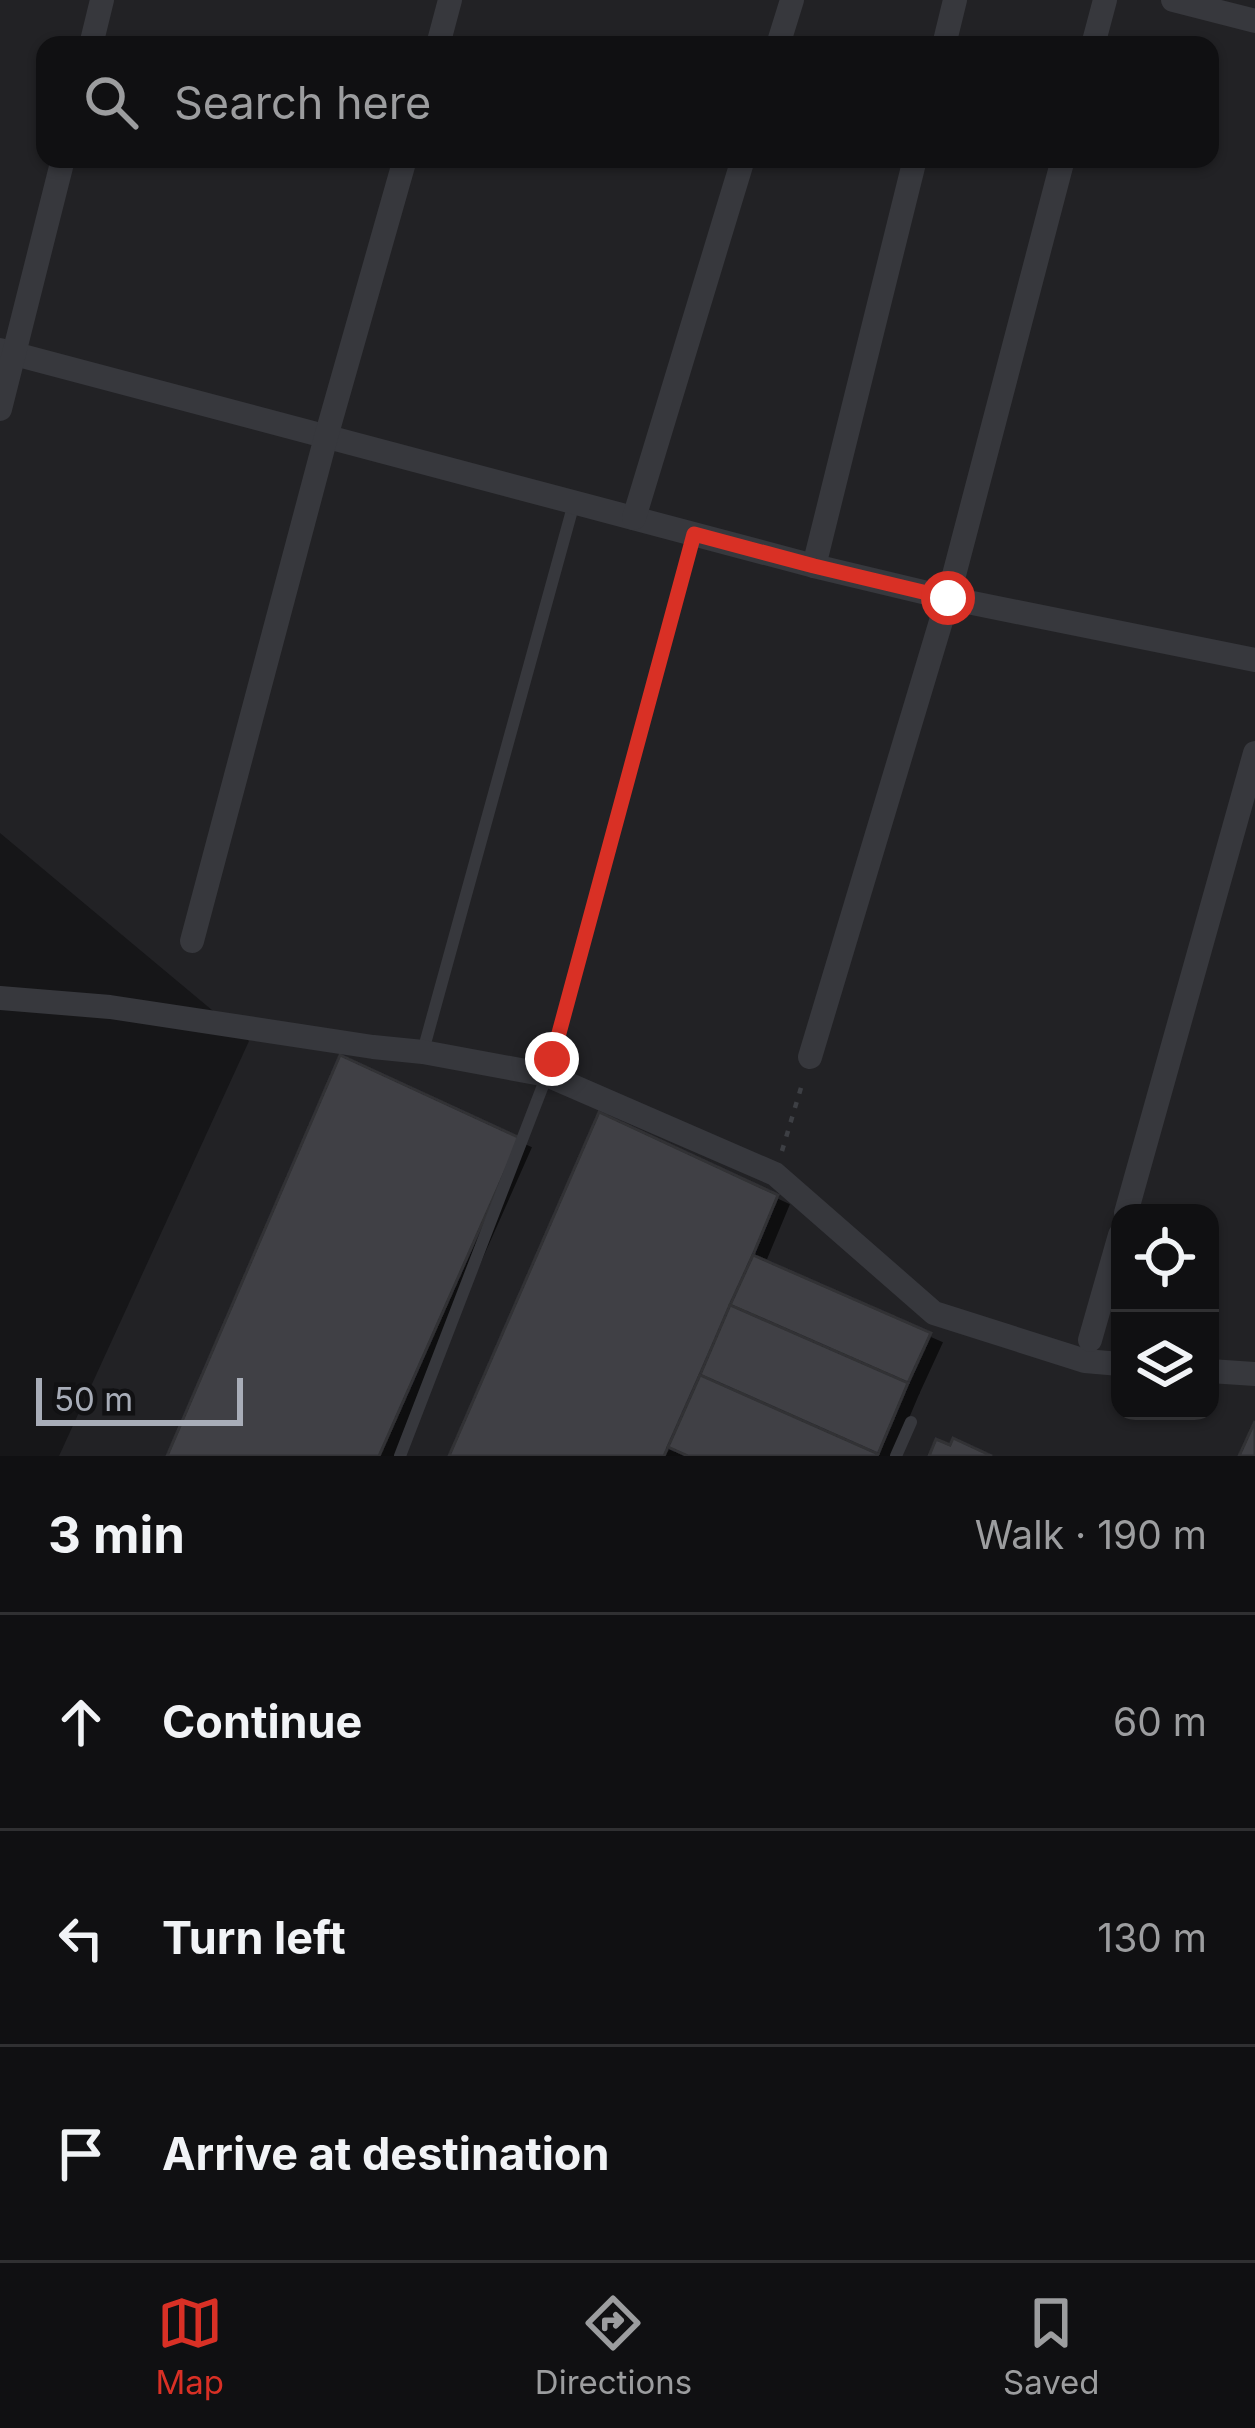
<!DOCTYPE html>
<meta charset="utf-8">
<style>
body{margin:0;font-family:Inter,sans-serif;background:#1e1e20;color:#f1f3f6}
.controls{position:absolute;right:36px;bottom:36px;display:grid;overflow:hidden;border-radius:24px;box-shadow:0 3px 9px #0004}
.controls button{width:108px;height:108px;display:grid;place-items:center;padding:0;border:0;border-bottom:3px solid #303032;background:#101012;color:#f1f3f6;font:60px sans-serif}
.scale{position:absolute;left:36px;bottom:30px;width:207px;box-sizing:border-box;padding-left:12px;border:6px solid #a8adb8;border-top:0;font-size:33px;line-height:42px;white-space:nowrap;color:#a8adb8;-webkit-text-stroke:9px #111113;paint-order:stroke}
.stop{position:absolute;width:36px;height:36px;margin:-27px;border:9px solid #d93025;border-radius:50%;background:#fff}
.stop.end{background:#d93025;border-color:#fff;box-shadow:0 3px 12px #0008}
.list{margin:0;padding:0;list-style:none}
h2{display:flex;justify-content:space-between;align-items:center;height:156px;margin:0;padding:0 48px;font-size:51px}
h2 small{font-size:39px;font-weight:400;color:#9c9d9f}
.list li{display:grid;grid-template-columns:78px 1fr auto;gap:36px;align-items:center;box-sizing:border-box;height:216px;padding:0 48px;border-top:3px solid #303032}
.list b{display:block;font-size:45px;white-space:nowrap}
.list em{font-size:39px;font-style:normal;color:#9c9d9f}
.icon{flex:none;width:66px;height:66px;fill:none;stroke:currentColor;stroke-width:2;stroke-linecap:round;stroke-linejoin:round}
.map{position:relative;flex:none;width:1255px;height:1456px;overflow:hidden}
.search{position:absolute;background:#101012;box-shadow:0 3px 9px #0004;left:36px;right:36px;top:36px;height:132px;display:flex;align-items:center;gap:30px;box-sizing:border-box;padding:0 42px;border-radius:24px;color:#9c9d9f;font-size:45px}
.sheet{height:804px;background:#101012}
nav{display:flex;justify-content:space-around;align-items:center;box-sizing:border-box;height:168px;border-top:3px solid #303032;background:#101012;font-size:33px;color:#9c9d9f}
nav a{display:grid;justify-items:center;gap:6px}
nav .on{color:#d93025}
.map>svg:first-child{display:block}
</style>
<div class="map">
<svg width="1255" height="1456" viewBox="0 0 1255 1456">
<defs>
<filter id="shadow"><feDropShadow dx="10" dy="10" stdDeviation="0" flood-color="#0009"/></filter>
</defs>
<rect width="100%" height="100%" fill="#161618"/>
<path fill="#222225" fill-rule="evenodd" d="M 0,0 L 1255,0 L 1255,1456 L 59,1456 L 249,1041 L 0,833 ZM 45,45 L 1210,45 L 1210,159 L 45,159 ZM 1120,1213 L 1210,1213 L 1210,1411 L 1120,1411 Z"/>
<g fill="#404145" stroke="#303034" stroke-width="3" filter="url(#shadow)">
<path d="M 340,1055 L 520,1138 L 379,1456 L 167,1456 Z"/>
<path d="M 599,1112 L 778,1195 L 753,1255 L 664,1456 L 449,1456 Z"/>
<path d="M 753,1255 L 931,1333 L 908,1383 L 730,1305 Z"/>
<path d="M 730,1305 L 908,1383 L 878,1454 L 700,1375 Z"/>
<path d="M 700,1375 L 878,1454 L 877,1456 L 688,1456 L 668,1447 Z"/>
<path d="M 1255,1421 L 1255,1456 L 1239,1456 Z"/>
<path d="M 953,1438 L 992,1456 L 929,1456 L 936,1439 L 950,1445 Z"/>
</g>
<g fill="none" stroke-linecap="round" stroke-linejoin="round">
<path stroke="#3d3f44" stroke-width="4.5" stroke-dasharray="6 9" stroke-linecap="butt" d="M 782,1151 L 803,1081"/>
<g stroke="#37383d" stroke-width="12">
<path d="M 423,1051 L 574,503"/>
<path d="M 400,1456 L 547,1075 L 694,535"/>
<path d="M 896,1456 L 911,1422"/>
</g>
<g stroke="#37383d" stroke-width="24">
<path d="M 1173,0 L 1255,21"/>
<path d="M 91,45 L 102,0"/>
<path d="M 438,45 L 450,0"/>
<path d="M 778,45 L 792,0"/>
<path d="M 944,45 L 955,0"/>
<path d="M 1093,45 L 1105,0"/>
<path d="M 0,350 L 814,566 L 948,598 L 1255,660"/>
<path d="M 0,409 L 63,159"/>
<path d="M 634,518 L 743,159"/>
<path d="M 814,566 L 915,159"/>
<path d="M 192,941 L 326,437 L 405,159"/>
<path d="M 0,998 L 110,1007 L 373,1047 L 423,1052 L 547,1075 L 775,1174 L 934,1313 L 1085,1361 L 1120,1364"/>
<path d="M 810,1057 L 948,598 L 1063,159"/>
<path d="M 1126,1213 L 1255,753"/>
<path d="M 1090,1340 L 1120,1235"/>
<path d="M 1210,1371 L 1255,1374"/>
</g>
</g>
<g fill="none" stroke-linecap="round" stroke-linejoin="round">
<path stroke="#d93025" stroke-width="15" d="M 552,1059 L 694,534 L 814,566 L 948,598"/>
</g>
</svg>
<div class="controls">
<button><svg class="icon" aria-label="locate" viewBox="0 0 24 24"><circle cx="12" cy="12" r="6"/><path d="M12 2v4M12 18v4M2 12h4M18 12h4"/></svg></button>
<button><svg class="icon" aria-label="layers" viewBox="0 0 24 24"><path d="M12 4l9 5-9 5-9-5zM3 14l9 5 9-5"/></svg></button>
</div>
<div class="scale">50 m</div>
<div class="stop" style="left:948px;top:598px"></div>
<div class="stop end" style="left:552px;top:1059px"></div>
<div class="search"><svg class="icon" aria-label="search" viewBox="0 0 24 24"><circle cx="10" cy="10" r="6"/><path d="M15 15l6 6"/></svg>Search here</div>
</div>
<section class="sheet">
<h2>3 min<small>Walk · 190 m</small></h2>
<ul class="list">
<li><svg class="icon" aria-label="ahead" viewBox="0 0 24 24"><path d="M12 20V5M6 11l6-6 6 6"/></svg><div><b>Continue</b></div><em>60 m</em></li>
<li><svg class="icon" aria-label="left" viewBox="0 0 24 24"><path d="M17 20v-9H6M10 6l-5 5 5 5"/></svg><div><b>Turn left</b></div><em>130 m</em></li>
<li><svg class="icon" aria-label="arrive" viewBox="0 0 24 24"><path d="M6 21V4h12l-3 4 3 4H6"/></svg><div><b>Arrive at destination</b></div></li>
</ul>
</section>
<nav>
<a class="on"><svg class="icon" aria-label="map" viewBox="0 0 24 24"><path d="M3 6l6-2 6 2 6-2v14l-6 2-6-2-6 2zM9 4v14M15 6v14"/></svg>Map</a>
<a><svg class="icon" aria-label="directions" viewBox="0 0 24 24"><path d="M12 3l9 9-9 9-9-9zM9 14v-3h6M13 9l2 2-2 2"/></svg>Directions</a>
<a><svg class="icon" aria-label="saved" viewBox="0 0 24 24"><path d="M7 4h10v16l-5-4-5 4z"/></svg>Saved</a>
</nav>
